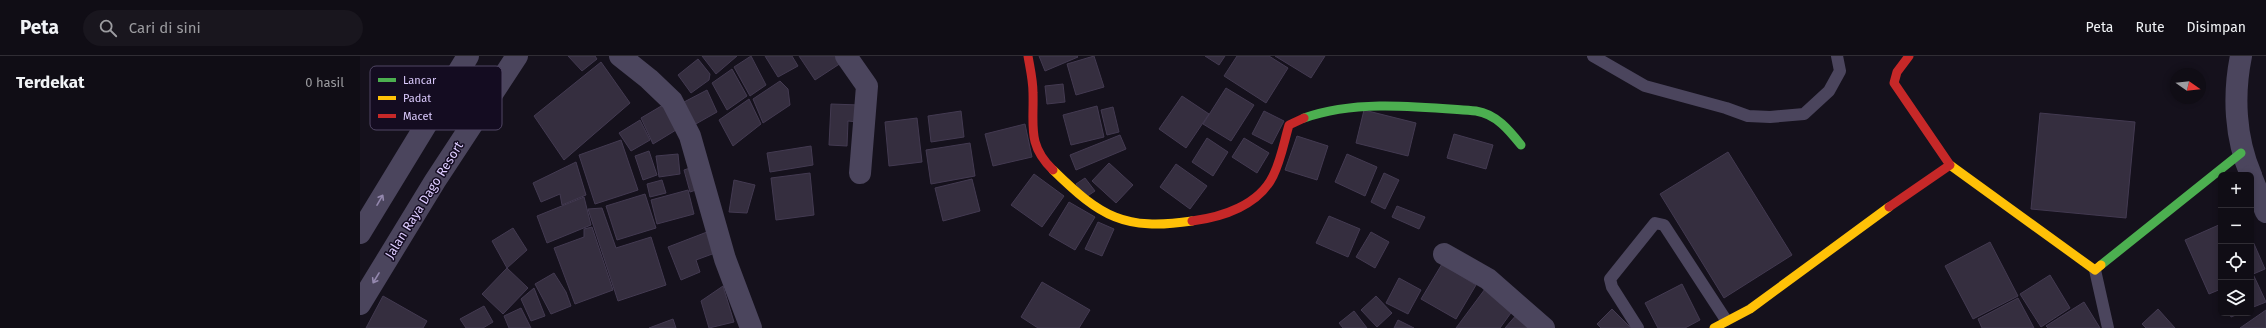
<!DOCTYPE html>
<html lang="id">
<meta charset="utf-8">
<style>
body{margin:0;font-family:"Fira Sans",sans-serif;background:#19161e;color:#f1f3f6}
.controls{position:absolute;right:12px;bottom:12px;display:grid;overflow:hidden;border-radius:6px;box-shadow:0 2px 6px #0003}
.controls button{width:36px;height:36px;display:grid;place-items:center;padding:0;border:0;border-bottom:1px solid #302d34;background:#100d15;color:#f1f3f6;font:20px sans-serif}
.compass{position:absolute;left:1810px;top:12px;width:36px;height:36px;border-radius:50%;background:#100d15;box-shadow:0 2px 6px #0003;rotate:104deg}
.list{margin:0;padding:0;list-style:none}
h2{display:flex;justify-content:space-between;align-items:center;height:52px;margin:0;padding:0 16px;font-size:17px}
h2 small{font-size:13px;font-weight:400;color:#9c9ca0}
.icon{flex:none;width:22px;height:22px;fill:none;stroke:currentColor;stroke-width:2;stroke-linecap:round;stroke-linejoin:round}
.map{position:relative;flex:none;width:1906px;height:272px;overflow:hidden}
header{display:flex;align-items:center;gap:24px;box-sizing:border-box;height:56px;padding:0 20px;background:#100d15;border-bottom:1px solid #302d34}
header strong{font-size:19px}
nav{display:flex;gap:22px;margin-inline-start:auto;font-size:14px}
.search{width:280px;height:36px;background:#19161e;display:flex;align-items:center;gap:10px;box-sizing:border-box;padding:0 14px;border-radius:22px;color:#9c9ca0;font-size:15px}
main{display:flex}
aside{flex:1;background:#100d15}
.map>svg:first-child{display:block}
</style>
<header>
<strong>Peta</strong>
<div class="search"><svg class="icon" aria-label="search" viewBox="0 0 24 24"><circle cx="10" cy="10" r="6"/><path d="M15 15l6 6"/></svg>Cari di sini</div>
<nav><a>Peta</a><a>Rute</a><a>Disimpan</a></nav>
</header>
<main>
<aside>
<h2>Terdekat<small>0 hasil</small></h2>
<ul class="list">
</ul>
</aside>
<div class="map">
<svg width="1906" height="272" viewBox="0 0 1906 272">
<rect width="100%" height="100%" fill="#15111c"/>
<g fill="#352e3f" stroke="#433a51">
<path d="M 208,0 L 235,0 L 237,3 L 222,15 Z"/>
<path d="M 342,0 L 377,0 L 356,18 Z"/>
<path d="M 391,0 L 406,29 L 390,40 L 374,11 Z"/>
<path d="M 405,0 L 432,0 L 438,10 L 418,21 Z"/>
<path d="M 439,0 L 476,0 L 481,7 L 455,24 Z"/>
<path d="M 679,0 L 717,0 L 718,1 L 685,15 Z"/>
<path d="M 734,0 L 744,31 L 716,39 L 707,8 Z"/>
<path d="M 845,0 L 865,0 L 859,9 Z"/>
<path d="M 877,0 L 909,0 L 928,12 L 906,47 L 864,20 Z"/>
<path d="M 915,0 L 965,0 L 951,22 Z"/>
<path d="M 338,3 L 350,18 L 349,24 L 331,37 L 318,19 Z"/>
<path d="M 241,6 L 270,47 L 204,104 L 174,60 Z"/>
<path d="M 372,13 L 387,40 L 367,54 L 352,27 Z"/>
<path d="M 420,25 L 428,33 L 430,49 L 403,67 L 393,43 Z"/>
<path d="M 703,28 L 705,46 L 687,48 L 685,30 Z"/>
<path d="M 866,32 L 894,49 L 871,85 L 843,68 Z"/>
<path d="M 347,34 L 357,56 L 334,69 L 324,46 Z"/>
<path d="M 822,40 L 849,58 L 826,92 L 799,73 Z"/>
<path d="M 389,43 L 401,68 L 373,90 L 359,64 Z"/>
<path d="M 471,48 L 499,49 L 498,66 L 488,65 L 487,90 L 469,89 Z"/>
<path d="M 303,49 L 316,74 L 293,88 L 281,62 Z"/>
<path d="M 737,50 L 744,81 L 711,89 L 703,59 Z"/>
<path d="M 753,51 L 759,76 L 747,79 L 741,54 Z"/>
<path d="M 1004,54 L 1056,67 L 1048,100 L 996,87 Z"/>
<path d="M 601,55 L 604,81 L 571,86 L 568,60 Z"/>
<path d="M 904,55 L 924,65 L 912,88 L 892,78 Z"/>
<path d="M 1680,57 L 1775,66 L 1766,162 L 1671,153 Z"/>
<path d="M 557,62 L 562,106 L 529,110 L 525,66 Z"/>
<path d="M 280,64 L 290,84 L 271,95 L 259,77 Z"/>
<path d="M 665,68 L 672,101 L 633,110 L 625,78 Z"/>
<path d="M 1094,78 L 1133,89 L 1126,113 L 1087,102 Z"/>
<path d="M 760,79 L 766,93 L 716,114 L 710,99 Z"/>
<path d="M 937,80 L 968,90 L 957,124 L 925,114 Z"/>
<path d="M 847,82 L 868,96 L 853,120 L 832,106 Z"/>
<path d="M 884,82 L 909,97 L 897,117 L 872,101 Z"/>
<path d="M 261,84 L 278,134 L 235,148 L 219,99 Z"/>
<path d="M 610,87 L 615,120 L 571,128 L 566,94 Z"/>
<path d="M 451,90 L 453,109 L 410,116 L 407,97 Z"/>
<path d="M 289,95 L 297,119 L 283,124 L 275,100 Z"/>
<path d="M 1368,96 L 1432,199 L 1364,242 L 1300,138 Z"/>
<path d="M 318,98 L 320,118 L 299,121 L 296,100 Z"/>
<path d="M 987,98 L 1017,111 L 1005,140 L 975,126 Z"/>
<path d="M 216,106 L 226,139 L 202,149 L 200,138 L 181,146 L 173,127 Z"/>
<path d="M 749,107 L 773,129 L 756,147 L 732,125 Z"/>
<path d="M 816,108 L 847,130 L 830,153 L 800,131 Z"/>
<path d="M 336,110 L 342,132 L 330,136 L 324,114 Z"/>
<path d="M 450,117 L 454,159 L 416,164 L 411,122 Z"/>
<path d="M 1024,117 L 1039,124 L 1025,153 L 1011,146 Z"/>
<path d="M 674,118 L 704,140 L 682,171 L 651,149 Z"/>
<path d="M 725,122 L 735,135 L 726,141 L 716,128 Z"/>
<path d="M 612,123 L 620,155 L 583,165 L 575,132 Z"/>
<path d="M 302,124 L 306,137 L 290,141 L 287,128 Z"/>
<path d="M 374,124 L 395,129 L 387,157 L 369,156 Z"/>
<path d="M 328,134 L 334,158 L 297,168 L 291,144 Z"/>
<path d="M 285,138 L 296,172 L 257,184 L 246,150 Z"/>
<path d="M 224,141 L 231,169 L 187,187 L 177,160 Z"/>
<path d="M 709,146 L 735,161 L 715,194 L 689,179 Z"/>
<path d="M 1037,150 L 1065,161 L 1059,173 L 1032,161 Z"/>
<path d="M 242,152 L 256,192 L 291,181 L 306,229 L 258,245 L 228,153 Z"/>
<path d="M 969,160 L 1000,173 L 988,201 L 956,187 Z"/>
<path d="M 738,166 L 754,173 L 742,200 L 725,193 Z"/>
<path d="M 1861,168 L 1861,233 L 1849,238 L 1825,184 Z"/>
<path d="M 232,171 L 253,234 L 215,248 L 194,192 L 224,181 L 224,173 Z"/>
<path d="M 153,172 L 167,194 L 147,212 L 132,185 Z"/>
<path d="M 347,176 L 355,197 L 336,204 L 340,216 L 321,224 L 308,191 Z"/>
<path d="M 1011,176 L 1029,186 L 1015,212 L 996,201 Z"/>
<path d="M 1891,181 L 1905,213 L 1891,219 Z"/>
<path d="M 1630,186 L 1658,240 L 1613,263 L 1585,210 Z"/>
<path d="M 1082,208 L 1116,229 L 1096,263 L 1061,243 Z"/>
<path d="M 147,212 L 168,232 L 143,258 L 122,238 Z"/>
<path d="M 194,217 L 206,236 L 211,250 L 191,258 L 175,228 Z"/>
<path d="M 1893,218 L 1906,246 L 1891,252 L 1891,219 Z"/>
<path d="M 1690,219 L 1710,252 L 1681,271 L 1660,238 Z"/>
<path d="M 1039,222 L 1061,234 L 1048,258 L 1026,247 Z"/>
<path d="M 682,226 L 730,254 L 719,272 L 678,272 L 661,261 Z"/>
<path d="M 1322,228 L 1340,264 L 1325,272 L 1298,272 L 1285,247 Z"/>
<path d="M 363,230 L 374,266 L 349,272 L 341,245 Z"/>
<path d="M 174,232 L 185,260 L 171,265 L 161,243 Z"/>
<path d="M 1125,233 L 1153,254 L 1140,272 L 1096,272 Z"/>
<path d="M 23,240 L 67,265 L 63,272 L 6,272 Z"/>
<path d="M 1016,240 L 1032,257 L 1017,271 L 1001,254 Z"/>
<path d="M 1658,242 L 1674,272 L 1622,272 L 1618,263 Z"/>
<path d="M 1724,246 L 1740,272 L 1688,272 L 1686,270 Z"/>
<path d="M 124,250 L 133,266 L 123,272 L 106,272 L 100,263 Z"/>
<path d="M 161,252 L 171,272 L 149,272 L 144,260 Z"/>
<path d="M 1252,253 L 1271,272 L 1241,272 L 1237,268 Z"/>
<path d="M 1798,253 L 1815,272 L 1786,272 L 1782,268 Z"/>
<path d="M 1906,254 L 1906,272 L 1880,272 Z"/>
<path d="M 994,255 L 1007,272 L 983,272 L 979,267 Z"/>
<path d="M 1158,257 L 1173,272 L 1145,272 Z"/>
<path d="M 1869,257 L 1881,257 L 1871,261 Z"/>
<path d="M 313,263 L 316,272 L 289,272 Z"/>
<path d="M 1038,264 L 1054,272 L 1034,272 Z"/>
</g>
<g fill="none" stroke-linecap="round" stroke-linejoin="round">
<g stroke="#4b455d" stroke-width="12">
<path d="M 1233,0 L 1285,30 L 1366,52 L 1388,60 L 1410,61 L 1444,58 L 1469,35 L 1480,15 L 1477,0"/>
<path d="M 1735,214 L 1748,272"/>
<path d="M 1278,272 L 1252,231 L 1250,223 L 1295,167 L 1304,169 L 1366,264"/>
</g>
<g stroke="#4b455d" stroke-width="22">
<path d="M 260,0 L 289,23 L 312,45 L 330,80 L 365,203 L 391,272"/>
<path d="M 486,0 L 507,30 L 500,117"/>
<path d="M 1881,0 C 1873,39 1875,82 1891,119"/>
<path d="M 1891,120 L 1906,156"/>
<path d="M 0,177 L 108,0"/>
<path d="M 1084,198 L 1128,223 L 1184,272"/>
<path d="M 0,248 L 75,125 L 157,0"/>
</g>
<g stroke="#4caf50" stroke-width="9">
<path d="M 944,62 C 997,43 1061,51 1116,55 C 1136,58 1149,74 1161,89"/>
<path d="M 1741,209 L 1881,97"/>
</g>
<g stroke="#ffc107" stroke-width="9">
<path d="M 1590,109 L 1735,214 L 1741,209"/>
<path d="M 693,114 C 741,161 764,175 832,165"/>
<path d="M 1354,272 L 1390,253 L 1529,151"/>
</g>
<g stroke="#c62828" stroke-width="9">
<path d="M 668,0 C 670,12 673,24 673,37 C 674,70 667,89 693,114"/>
<path d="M 1529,151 L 1590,109 L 1534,27 L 1537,16 L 1549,0"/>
<path d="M 832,165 C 863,161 899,149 913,120 C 921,104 924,86 929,69 L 944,62"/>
</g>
</g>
<defs><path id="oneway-shaft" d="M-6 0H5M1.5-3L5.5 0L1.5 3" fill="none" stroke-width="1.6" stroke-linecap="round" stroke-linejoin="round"/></defs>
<g stroke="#9488ae">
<use href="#oneway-shaft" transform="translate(20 144) rotate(-60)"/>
<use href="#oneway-shaft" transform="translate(16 222) rotate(121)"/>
</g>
<g text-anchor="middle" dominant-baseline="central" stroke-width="3" stroke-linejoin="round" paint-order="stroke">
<g font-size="13" fill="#dcf" stroke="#140c21">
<text transform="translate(64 144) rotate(-58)">Jalan Raya Dago Resort</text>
</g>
</g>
<rect x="10" y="10" width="132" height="64" rx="6" fill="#140c21" stroke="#504664" stroke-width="1"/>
<rect x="18" y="22" width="18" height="4" fill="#4caf50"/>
<rect x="18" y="40" width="18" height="4" fill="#ffc107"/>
<rect x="18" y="58" width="18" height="4" fill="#c62828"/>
<g font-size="11" fill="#dcf">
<text x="43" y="28">Lancar</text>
<text x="43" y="46">Padat</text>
<text x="43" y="64">Macet</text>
</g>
</svg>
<div class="controls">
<button>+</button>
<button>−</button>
<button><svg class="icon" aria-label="locate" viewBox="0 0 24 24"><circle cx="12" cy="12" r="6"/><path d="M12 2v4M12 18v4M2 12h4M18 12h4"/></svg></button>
<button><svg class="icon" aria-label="layers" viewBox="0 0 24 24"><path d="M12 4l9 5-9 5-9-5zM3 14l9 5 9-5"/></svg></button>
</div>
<svg class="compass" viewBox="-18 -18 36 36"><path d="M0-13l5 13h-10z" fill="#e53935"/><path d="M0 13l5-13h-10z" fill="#9c9ca0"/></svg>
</div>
</main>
